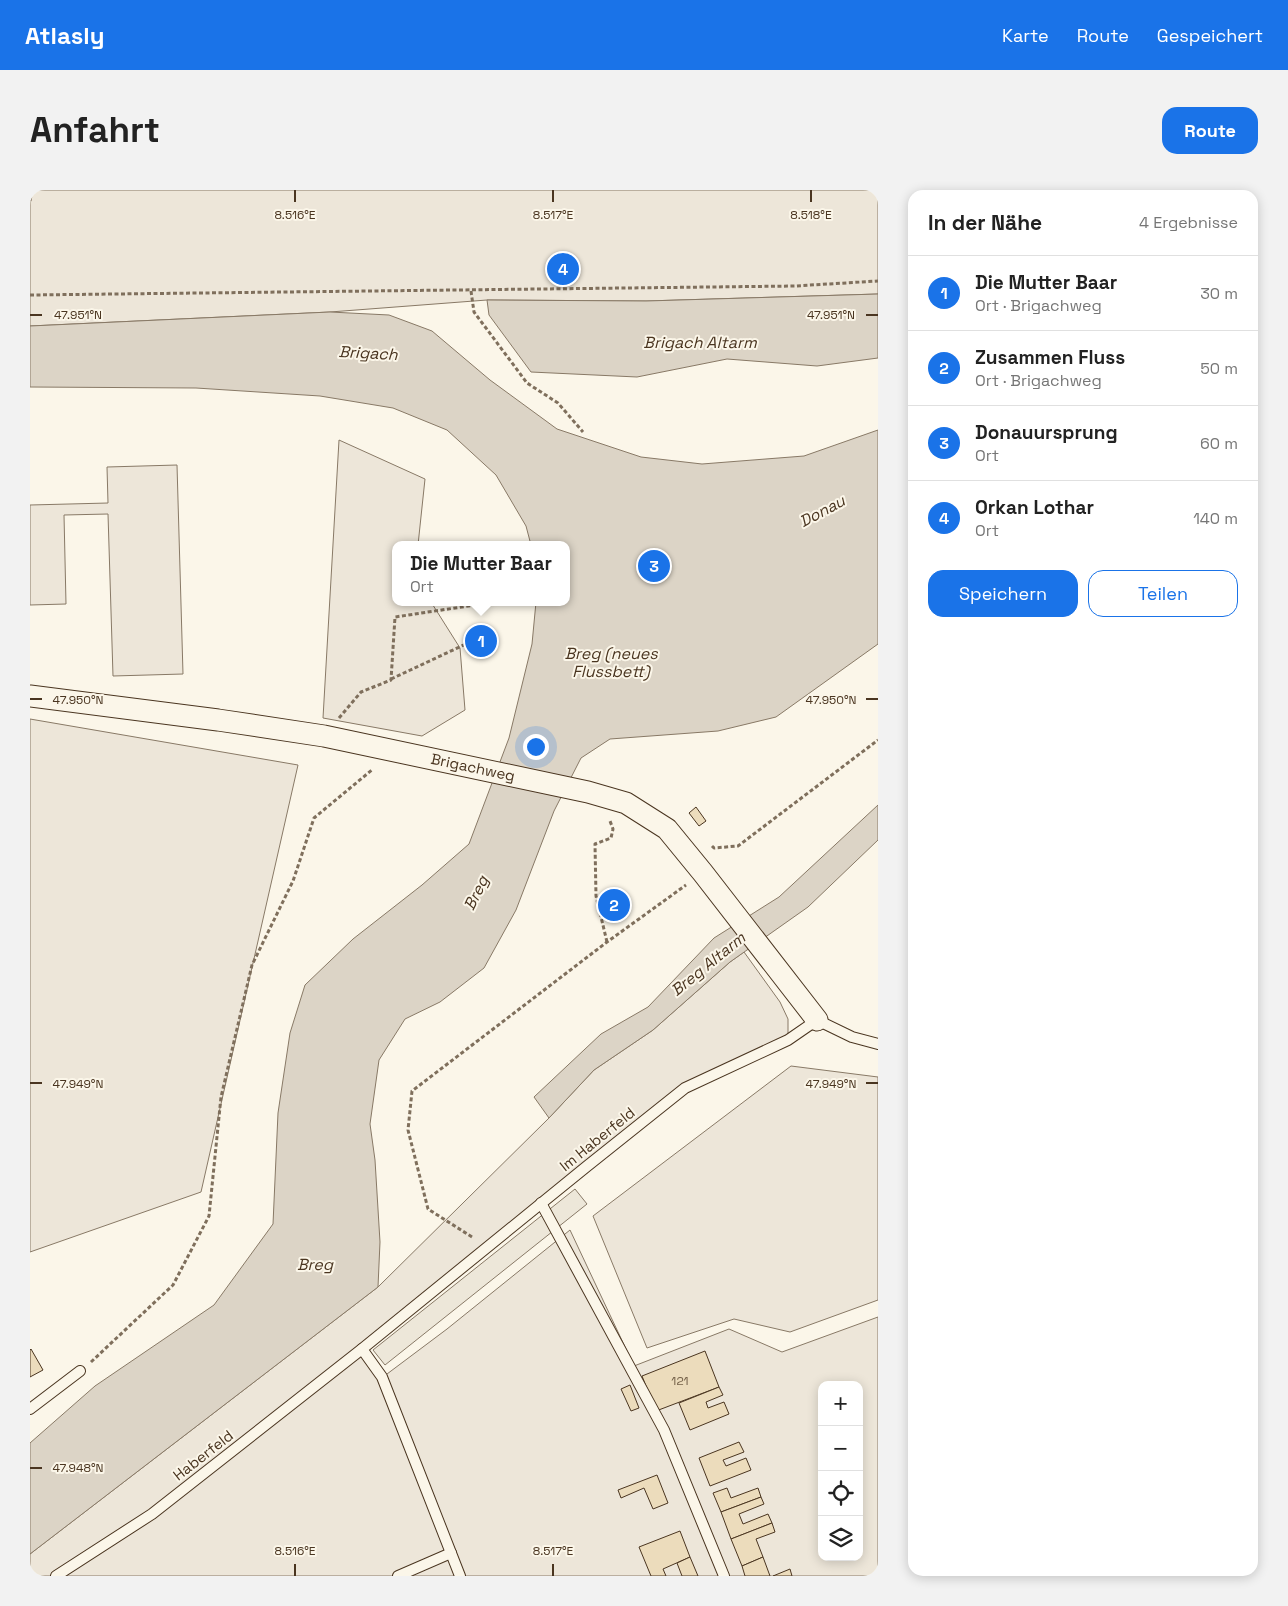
<!DOCTYPE html>
<html lang="de">
<meta charset="utf-8">
<style>
body{margin:0;font-family:"Space Grotesk",sans-serif;background:#f2f2f2;color:#222}
.controls{position:absolute;right:15px;bottom:15px;display:grid;overflow:hidden;border-radius:10px;box-shadow:0 2px 12px #0003}
.controls button{width:45px;height:45px;display:grid;place-items:center;padding:0;border:0;border-bottom:1px solid #e0e0e0;background:#fff;color:#222;font:25px sans-serif}
.you{position:absolute;left:505px;top:556px;width:18px;height:18px;margin:-12px;border:4px solid #fff;border-radius:50%;background:#1a73e8;box-shadow:0 0 0 8px #1a73e833}
.badge{display:grid;place-items:center;width:32px;height:32px;border-radius:50%;background:#1a73e8;color:#fff;font-size:16px;font-weight:700}
.pin{position:absolute;translate:-50% -50%;border:2px solid #fff;box-shadow:0 1px 5px #0006}
.popup{position:absolute;left:362px;top:351px;width:178px;height:65px;box-sizing:border-box;display:grid;place-content:center;border-radius:10px;background:#fff;filter:drop-shadow(0 1px 4px #0005);font-size:16px;white-space:nowrap;color:#767676}
.popup b{font-size:19px;color:#222}
.popup::after{content:'';position:absolute;left:50%;top:100%;margin-left:-10px;border:10px solid transparent;border-top-color:#fff}
.list{margin:0;padding:0;list-style:none}
h2{display:flex;justify-content:space-between;align-items:center;height:65px;margin:0;padding:0 20px;font-size:21px}
h2 small{font-size:16px;font-weight:400;color:#767676}
.list li{display:grid;grid-template-columns:32px 1fr auto;gap:15px;align-items:center;box-sizing:border-box;height:75px;padding:0 20px;border-top:1px solid #e0e0e0}
.list b{display:block;font-size:19px;white-space:nowrap}
.list p{margin:0;font-size:16px;white-space:nowrap;color:#767676}
.list em{font-size:16px;font-style:normal;color:#767676}
.actions{display:flex;gap:10px;padding:15px 20px}
.actions a{flex:1;padding:11px 0;border:1px solid #1a73e8;border-radius:15px;text-align:center;font-size:18px;color:#1a73e8}
.actions .main{background:#1a73e8;color:#fff}
.icon{flex:none;width:28px;height:28px;fill:none;stroke:currentColor;stroke-width:2;stroke-linecap:round;stroke-linejoin:round}
.map{position:relative;flex:none;width:848px;height:1386px;overflow:hidden;border-radius:15px}
header{display:flex;align-items:center;gap:30px;box-sizing:border-box;height:70px;padding:0 25px;background:#1a73e8;color:#fff}
header strong{font-size:24px}
nav{display:flex;gap:28px;margin-inline-start:auto;font-size:18px}
.intro{display:flex;align-items:center;justify-content:space-between;box-sizing:border-box;height:120px;padding:0 30px}
h1{margin:0;font-size:35px}
.button{padding:12px 22px;border-radius:15px;background:#1a73e8;color:#fff;font-size:18px;font-weight:700}
main{display:flex;gap:30px;padding:0 30px}
aside{flex:1;background:#fff;border-radius:15px;box-shadow:0 2px 12px #0003}
.map>svg:first-child{display:block}
</style>
<header>
<strong>Atlasly</strong>
<nav><a>Karte</a><a>Route</a><a>Gespeichert</a></nav>
</header>
<div class="intro"><h1>Anfahrt</h1><a class="button">Route</a></div>
<main>
<div class="map">
<svg width="848" height="1386" viewBox="0 0 848 1386">
<rect width="100%" height="100%" fill="#fbf6e9"/>
<g fill="#ede6d9" stroke="#887966" fill-rule="evenodd">
<path d="M 0,0 L 848,0 L 848,104 L 616,111 L 457,110 L 300,122 L 0,136 Z"/>
<path d="M 309,250 L 395,289 L 388,355 L 366,355 L 366,412 L 401,412 L 430,458 L 435,520 L 392,546 L 293,528 Z"/>
<path d="M 147,275 L 153,484 L 83,486 L 78,324 L 34,325 L 36,414 L 0,415 L 0,315 L 78,313 L 77,277 Z"/>
<path d="M 0,529 L 268,575 L 171,1002 L 0,1062 Z"/>
<path d="M 714,762 L 750,812 L 758,829 L 758,850 L 655,898 L 333,1159 L 353,1187 L 417,1139 L 540,1040 L 604,1176 L 699,1139 L 752,1162 L 848,1127 L 848,1386 L 0,1386 L 0,1364 L 348,1097 L 519,928 L 564,880 L 623,840 L 700,772 ZM 792,1195 L 829,1195 L 829,1367 L 792,1367 Z"/>
<path d="M 761,876 L 848,887 L 848,1110 L 760,1142 L 704,1129 L 617,1158 L 563,1026 Z"/>
</g>
<path fill="#ede7d9" stroke="#887966" d="M 545,999 L 557,1014 L 355,1175 L 343,1160 Z"/>
<g fill="#dcd4c6" stroke="#887966">
<path d="M 848,104 L 848,168 L 787,176 L 697,169 L 607,187 L 501,182 L 459,125 L 457,110 L 616,111 Z"/>
<path d="M 300,122 L 359,125 L 402,141 L 460,190 L 527,239 L 611,267 L 672,274 L 774,266 L 848,240 L 848,454 L 746,527 L 688,541 L 580,549 L 551,568 L 524,621 L 486,720 L 454,778 L 410,812 L 375,829 L 349,870 L 340,934 L 345,970 L 350,1052 L 348,1097 L 0,1364 L 0,1253 L 65,1196 L 184,1115 L 243,1034 L 248,923 L 260,843 L 275,795 L 323,749 L 392,695 L 439,654 L 479,548 L 502,454 L 506,412 L 536,412 L 536,355 L 501,355 L 496,336 L 466,285 L 417,240 L 363,218 L 290,206 L 166,198 L 0,197 L 0,136 Z"/>
<path d="M 848,615 L 848,650 L 778,717 L 700,772 L 623,840 L 564,880 L 519,928 L 504,907 L 571,844 L 618,817 L 684,748 L 749,707 Z"/>
</g>
<g fill="#ecdcbc" stroke="#4a3520">
<path d="M 666,617 L 676,631 L 669,636 L 659,623 Z"/>
<path d="M 1,1159 L 13,1180 L 0,1187 L 0,1160 Z"/>
<path d="M 675,1161 L 689,1197 L 626,1221 L 612,1186 Z"/>
<path d="M 600,1195 L 609,1218 L 601,1221 L 591,1199 Z"/>
<path d="M 689,1197 L 693,1205 L 676,1212 L 678,1218 L 694,1212 L 699,1224 L 660,1240 L 649,1213 Z"/>
<path d="M 709,1252 L 714,1262 L 693,1270 L 696,1276 L 716,1268 L 721,1280 L 680,1296 L 669,1268 Z"/>
<path d="M 627,1285 L 638,1313 L 623,1319 L 614,1298 L 591,1308 L 588,1300 Z"/>
<path d="M 697,1298 L 701,1308 L 728,1298 L 731,1307 L 691,1322 L 683,1303 Z"/>
<path d="M 731,1307 L 734,1314 L 709,1324 L 713,1334 L 738,1324 L 742,1333 L 701,1349 L 691,1322 Z"/>
<path d="M 742,1333 L 745,1342 L 726,1349 L 733,1367 L 712,1376 L 701,1349 Z"/>
<path d="M 650,1341 L 660,1367 L 633,1379 L 636,1386 L 621,1386 L 609,1357 Z"/>
<path d="M 660,1367 L 668,1386 L 652,1386 L 647,1373 Z"/>
<path d="M 733,1367 L 740,1386 L 715,1386 L 712,1376 Z"/>
<path d="M 760,1379 L 762,1386 L 743,1386 Z"/>
</g>
<g fill="none" stroke-linecap="round" stroke-linejoin="round">
<g stroke="#4a3520" stroke-width="12">
<g id="service">
<path d="M 511,1013 L 634,1240 L 694,1386"/>
<path d="M 332,1159 L 352,1187 L 430,1386"/>
<path d="M 0,1219 L 50,1181"/>
<path d="M 26,1386 L 122,1324 L 332,1159 L 556,977 L 655,898 L 758,850 L 787,830 L 822,847 L 848,854"/>
<path d="M 368,1386 L 421,1363"/>
</g>
</g>
<g stroke="#4a3520" stroke-width="23">
<path id="minor" d="M 0,506 L 188,530 L 294,546 L 558,602 L 596,613 L 637,639 L 673,683 L 787,830"/>
</g>
<g stroke="#7f6f5c" stroke-width="3" stroke-dasharray="4 2.5" stroke-linecap="butt">
<path d="M 0,11 L 2,0"/>
<path d="M 441,101 L 444,122 L 497,193 L 528,213 L 553,242"/>
<path d="M 0,105 L 765,96 L 848,91"/>
<path d="M 361,489 L 453,446"/>
<path d="M 309,528 L 331,502 L 361,490 L 365,427 L 465,412"/>
<path d="M 682,656 L 684,658 L 708,656 L 848,550"/>
<path d="M 577,752 L 566,706 L 565,654 L 581,648 L 583,639 L 580,631"/>
<path d="M 442,1047 L 398,1019 L 378,940 L 382,901 L 577,752 L 656,695"/>
<path d="M 61,1172 L 143,1095 L 179,1026 L 191,907 L 222,775 L 263,691 L 284,628 L 343,579"/>
</g>
<use href="#service" stroke="#fbf6e9" stroke-width="10"/>
<use href="#minor" stroke="#fbf6e9" stroke-width="21"/>
</g>
<path fill="none" stroke="#4a3520" stroke-width="2" d="M 265,0 L 265,12M 523,0 L 523,12M 781,0 L 781,12M 0,125 L 12,125M 836,125 L 848,125M 0,509 L 12,509M 836,509 L 848,509M 0,893 L 12,893M 836,893 L 848,893M 0,1278 L 12,1278M 265,1374 L 265,1386M 523,1374 L 523,1386"/>
<g text-anchor="middle" dominant-baseline="central" stroke-width="4" stroke-linejoin="round" paint-order="stroke">
<g font-size="12" fill="#725f47">
<text x="650" y="1191">121</text>
</g>
<g font-size="15" fill="#4a3520" stroke="#fbf6e9">
<text transform="translate(443 577) rotate(12)">Brigachweg</text>
<text transform="translate(567 949) rotate(-39)">Im Haberfeld</text>
<text transform="translate(173 1265) rotate(-38)">Haberfeld</text>
</g>
<g font-size="16" font-style="italic" fill="#4a3520" stroke="#fbf6e9">
<text x="670" y="152">Brigach Altarm</text>
<text transform="translate(338 163) rotate(3)">Brigach</text>
<text transform="translate(792 321) rotate(-28)">Donau</text>
<text x="581" y="463">Breg (neues<tspan x="581" dy="18">Flussbett)</tspan></text>
<text transform="translate(446 703) rotate(-64)">Breg</text>
<text transform="translate(678 774) rotate(-39)">Breg Altarm</text>
<text x="285" y="1074">Breg</text>
</g>
</g>
<g font-size="12" text-anchor="middle" fill="#4a3520" stroke="#fbf6e9" stroke-width="4" stroke-linejoin="round" paint-order="stroke">
<text x="265" y="29">8.516°E</text>
<text x="523" y="29">8.517°E</text>
<text x="781" y="29">8.518°E</text>
<text x="48" y="129">47.951°N</text>
<text x="801" y="129">47.951°N</text>
<text x="48" y="514">47.950°N</text>
<text x="801" y="514">47.950°N</text>
<text x="48" y="898">47.949°N</text>
<text x="801" y="898">47.949°N</text>
<text x="48" y="1282">47.948°N</text>
<text x="265" y="1365">8.516°E</text>
<text x="523" y="1365">8.517°E</text>
</g>
</svg>
<div class="controls">
<button>+</button>
<button>−</button>
<button><svg class="icon" aria-label="locate" viewBox="0 0 24 24"><circle cx="12" cy="12" r="6"/><path d="M12 2v4M12 18v4M2 12h4M18 12h4"/></svg></button>
<button><svg class="icon" aria-label="layers" viewBox="0 0 24 24"><path d="M12 4l9 5-9 5-9-5zM3 14l9 5 9-5"/></svg></button>
</div>
<div class="you"></div>
<div class="pin badge" style="left:451px;top:451px">1</div>
<div class="popup"><b>Die Mutter Baar</b>Ort</div>
<div class="pin badge" style="left:584px;top:715px">2</div>
<div class="pin badge" style="left:624px;top:376px">3</div>
<div class="pin badge" style="left:533px;top:79px">4</div>
</div>
<aside>
<h2>In der Nähe<small>4 Ergebnisse</small></h2>
<ul class="list">
<li><span class="badge">1</span><div><b>Die Mutter Baar</b><p>Ort · Brigachweg</p></div><em>30 m</em></li>
<li><span class="badge">2</span><div><b>Zusammen Fluss</b><p>Ort · Brigachweg</p></div><em>50 m</em></li>
<li><span class="badge">3</span><div><b>Donauursprung</b><p>Ort</p></div><em>60 m</em></li>
<li><span class="badge">4</span><div><b>Orkan Lothar</b><p>Ort</p></div><em>140 m</em></li>
</ul>
<div class="actions"><a class="main">Speichern</a><a>Teilen</a></div>
</aside>
</main>
